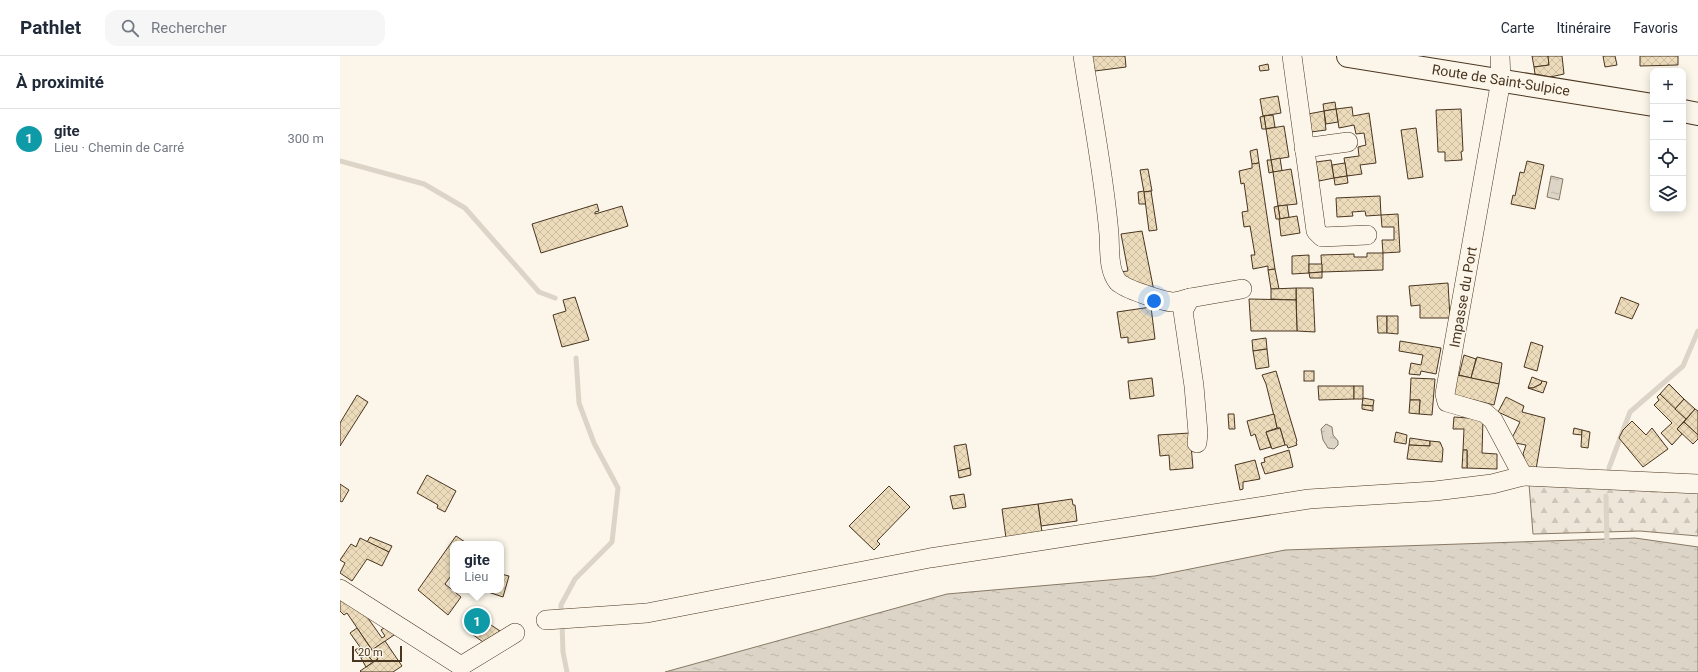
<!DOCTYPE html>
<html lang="fr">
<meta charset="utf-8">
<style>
body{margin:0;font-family:Roboto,sans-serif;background:#f6f6f7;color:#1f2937}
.controls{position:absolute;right:12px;top:12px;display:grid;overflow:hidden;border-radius:8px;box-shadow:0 2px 10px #0003}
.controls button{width:36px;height:36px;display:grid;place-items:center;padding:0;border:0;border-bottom:1px solid #e0e1e3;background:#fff;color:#1f2937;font:20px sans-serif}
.scale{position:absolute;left:12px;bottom:10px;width:50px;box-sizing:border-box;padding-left:4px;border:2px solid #4a3520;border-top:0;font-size:11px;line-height:14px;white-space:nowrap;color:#4a3520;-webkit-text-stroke:3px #fbf6e9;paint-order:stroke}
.you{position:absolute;left:814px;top:245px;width:14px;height:14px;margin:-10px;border:3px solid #fff;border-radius:50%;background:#1a73e8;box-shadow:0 0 0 6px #1a73e833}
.badge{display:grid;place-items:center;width:26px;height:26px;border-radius:50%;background:#0b8043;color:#fff;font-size:13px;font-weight:700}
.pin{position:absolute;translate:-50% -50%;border:2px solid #fff;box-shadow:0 1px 4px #0006}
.popup{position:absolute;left:110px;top:485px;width:54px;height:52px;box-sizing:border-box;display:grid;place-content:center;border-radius:8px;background:#fff;filter:drop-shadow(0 1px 3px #0005);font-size:13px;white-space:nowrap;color:#747a83}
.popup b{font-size:15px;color:#1f2937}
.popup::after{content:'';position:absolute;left:50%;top:100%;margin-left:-8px;border:8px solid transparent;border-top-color:#fff}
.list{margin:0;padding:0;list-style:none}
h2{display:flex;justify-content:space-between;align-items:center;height:52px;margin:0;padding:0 16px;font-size:17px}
h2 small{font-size:13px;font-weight:400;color:#747a83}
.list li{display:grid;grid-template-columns:26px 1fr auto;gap:12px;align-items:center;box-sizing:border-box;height:60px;padding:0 16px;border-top:1px solid #e0e1e3}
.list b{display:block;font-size:15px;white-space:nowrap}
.list p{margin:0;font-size:13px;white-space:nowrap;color:#747a83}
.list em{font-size:13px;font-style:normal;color:#747a83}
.icon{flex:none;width:22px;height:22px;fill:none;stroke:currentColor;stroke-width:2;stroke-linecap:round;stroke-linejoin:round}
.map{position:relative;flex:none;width:1358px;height:616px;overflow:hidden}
header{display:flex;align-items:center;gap:24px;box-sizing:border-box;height:56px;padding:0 20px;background:#fff;border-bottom:1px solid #e0e1e3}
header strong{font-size:19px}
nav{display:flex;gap:22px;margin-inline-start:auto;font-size:14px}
.search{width:280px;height:36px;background:#f6f6f7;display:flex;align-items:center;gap:10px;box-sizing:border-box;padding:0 14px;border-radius:12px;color:#747a83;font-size:15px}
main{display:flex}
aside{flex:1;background:#fff}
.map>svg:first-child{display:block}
</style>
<header>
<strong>Pathlet</strong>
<div class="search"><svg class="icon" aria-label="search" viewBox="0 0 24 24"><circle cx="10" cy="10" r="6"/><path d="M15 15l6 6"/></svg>Rechercher</div>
<nav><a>Carte</a><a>Itinéraire</a><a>Favoris</a></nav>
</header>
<main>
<aside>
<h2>À proximité<small></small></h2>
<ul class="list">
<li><span class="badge" style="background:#0f9aa8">1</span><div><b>gite</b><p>Lieu · Chemin de Carré</p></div><em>300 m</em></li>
</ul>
</aside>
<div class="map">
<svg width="1358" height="616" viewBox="0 0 1358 616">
<defs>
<pattern id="forest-firs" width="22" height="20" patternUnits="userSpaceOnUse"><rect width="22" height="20" fill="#ede6d9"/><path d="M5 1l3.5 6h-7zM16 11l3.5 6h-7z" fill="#cdc6ba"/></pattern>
<pattern id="water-ripples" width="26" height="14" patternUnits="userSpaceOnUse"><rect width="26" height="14" fill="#dcd4c6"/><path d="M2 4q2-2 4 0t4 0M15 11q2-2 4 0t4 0" fill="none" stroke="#beb7aa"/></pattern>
<pattern id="building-cross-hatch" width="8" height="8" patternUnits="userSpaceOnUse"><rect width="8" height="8" fill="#ecdcbc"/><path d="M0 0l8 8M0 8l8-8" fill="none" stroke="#ccbda1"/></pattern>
</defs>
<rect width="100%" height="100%" fill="#fbf6e9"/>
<path fill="url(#forest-firs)" stroke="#887966" d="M 1189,428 L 1358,435 L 1358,480 L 1300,475 L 1193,478 Z"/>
<g fill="url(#water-ripples)" stroke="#887966">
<path d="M 1211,120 L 1223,123 L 1219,144 L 1207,141 Z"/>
<path d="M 986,368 L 992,371 L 993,379 L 998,385 L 998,389 L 994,393 L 988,392 L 983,384 L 981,373 Z"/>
<path d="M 1295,482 L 1358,491 L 1358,616 L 325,616 L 607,538 L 815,520 L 945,494 Z"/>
</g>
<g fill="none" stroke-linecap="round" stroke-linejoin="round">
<g stroke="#dcd4c6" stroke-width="5">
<path d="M 0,105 L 84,128 L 125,152 L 199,236 L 215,242"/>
<path d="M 1269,412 L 1290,356 L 1343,310 L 1358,275"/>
<path d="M 1266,440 L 1267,489"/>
<path d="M 221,559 L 221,549 L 235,523 L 272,486 L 278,432 L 254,387 L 239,347 L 236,302"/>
<path d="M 222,567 L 223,596 L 227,616"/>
</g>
</g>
<g fill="url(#building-cross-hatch)" stroke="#4a3520">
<path d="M 745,0 L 785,0 L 786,11 L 747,16 Z"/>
<path d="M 1192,0 L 1208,0 L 1209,9 L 1194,11 Z"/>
<path d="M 1208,0 L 1222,0 L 1224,18 L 1210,21 L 1195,18 L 1194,11 L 1209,9 Z"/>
<path d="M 1263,0 L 1275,0 L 1277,9 L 1265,11 Z"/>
<path d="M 1300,0 L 1338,0 L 1338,9 L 1300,10 Z"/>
<path d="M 928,8 L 929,14 L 920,15 L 919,10 Z"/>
<path d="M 938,40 L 941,57 L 923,60 L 920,43 Z"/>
<path d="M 995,46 L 996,53 L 984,55 L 983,48 Z"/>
<path d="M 1012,51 L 1013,60 L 1029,57 L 1036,107 L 1020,109 L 1022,118 L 1007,120 L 1004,102 L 1019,100 L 1018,91 L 1026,89 L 1024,77 L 1016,78 L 1014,69 L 999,72 L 996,53 Z"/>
<path d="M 996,53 L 998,66 L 986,68 L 984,55 Z"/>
<path d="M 1121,53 L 1123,95 L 1121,96 L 1122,104 L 1105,105 L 1105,96 L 1098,96 L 1096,54 Z"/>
<path d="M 984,55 L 986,74 L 971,76 L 968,58 Z"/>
<path d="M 933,59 L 935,71 L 926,73 L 924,60 Z"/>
<path d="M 924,60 L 926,73 L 922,73 L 920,61 Z"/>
<path d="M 944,70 L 949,101 L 931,104 L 926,73 Z"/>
<path d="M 1076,72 L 1083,121 L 1068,123 L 1061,74 Z"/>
<path d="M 917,93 L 919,107 L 912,108 L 910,95 Z"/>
<path d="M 940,102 L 942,115 L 933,116 L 931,104 Z"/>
<path d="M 927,104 L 931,104 L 933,116 L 929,117 Z"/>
<path d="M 991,104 L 994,122 L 979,125 L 976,106 Z"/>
<path d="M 1187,105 L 1204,109 L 1195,153 L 1171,148 L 1173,139 L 1175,140 L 1180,116 L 1184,117 Z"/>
<path d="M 919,107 L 935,213 L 928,214 L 928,210 L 913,213 L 911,199 L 915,199 L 910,170 L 904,171 L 902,156 L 908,155 L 904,127 L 901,128 L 899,115 L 912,112 L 912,108 Z"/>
<path d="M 1005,107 L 1007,120 L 994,122 L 992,109 Z"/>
<path d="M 808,113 L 812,135 L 804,136 L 800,114 Z"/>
<path d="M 951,113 L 957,148 L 938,150 L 933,116 Z"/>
<path d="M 1007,120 L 1008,127 L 995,129 L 994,122 Z"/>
<path d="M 804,135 L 806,148 L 799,148 L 798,136 Z"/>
<path d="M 811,135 L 817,174 L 809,175 L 804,136 Z"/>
<path d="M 1040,140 L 1041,159 L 1026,160 L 1025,155 L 1012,156 L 1013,160 L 997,161 L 996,142 Z"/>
<path d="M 257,148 L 259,155 L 255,156 L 255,158 L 282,150 L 288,170 L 201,197 L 192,168 Z"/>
<path d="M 947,149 L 949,161 L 940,163 L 938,150 Z"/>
<path d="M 938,150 L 940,163 L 936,163 L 934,151 Z"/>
<path d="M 1058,158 L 1060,196 L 1043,197 L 1042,184 L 1054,184 L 1054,171 L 1042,171 L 1041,159 Z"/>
<path d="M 957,160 L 960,177 L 941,180 L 939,163 Z"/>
<path d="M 802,175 L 814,235 L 785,227 L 779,216 L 788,215 L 781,178 Z"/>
<path d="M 1027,197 L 1043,197 L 1043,214 L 982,216 L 981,199 L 1014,198 L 1014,201 L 1027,201 Z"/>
<path d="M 969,199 L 969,217 L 952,218 L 952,200 Z"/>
<path d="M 969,208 L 982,208 L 982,216 L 969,217 Z"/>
<path d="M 935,213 L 939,233 L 931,233 L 928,214 Z"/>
<path d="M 982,216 L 982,222 L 970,222 L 969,217 Z"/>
<path d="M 1108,227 L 1110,262 L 1080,262 L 1080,249 L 1071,250 L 1069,230 Z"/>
<path d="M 956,232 L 973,232 L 975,276 L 957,275 Z"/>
<path d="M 956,232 L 956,244 L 931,243 L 931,233 Z"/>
<path d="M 235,241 L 249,284 L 222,291 L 213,259 L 226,255 L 223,244 Z"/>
<path d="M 1281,241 L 1299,248 L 1292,263 L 1275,257 Z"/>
<path d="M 909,243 L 956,244 L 957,275 L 911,275 Z"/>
<path d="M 811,251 L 815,283 L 788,287 L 788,281 L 781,282 L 777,256 Z"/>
<path d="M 1037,260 L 1047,260 L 1047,277 L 1038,277 Z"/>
<path d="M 1047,260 L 1058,260 L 1058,278 L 1047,277 Z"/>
<path d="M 926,282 L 927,293 L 913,295 L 912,284 Z"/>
<path d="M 1060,285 L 1101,292 L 1096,318 L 1081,315 L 1080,319 L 1069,318 L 1071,307 L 1081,309 L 1083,299 L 1059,295 Z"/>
<path d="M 1191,286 L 1203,290 L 1197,315 L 1184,311 Z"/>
<path d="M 927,293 L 929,311 L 916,313 L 913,295 Z"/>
<path d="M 1124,299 L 1136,303 L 1131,322 L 1119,319 Z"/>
<path d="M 1137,301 L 1162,307 L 1159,328 L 1131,322 Z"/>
<path d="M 936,315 L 957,385 L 956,386 L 957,389 L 948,392 L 947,389 L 945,389 L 940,372 L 937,372 L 926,328 L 922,319 Z"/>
<rect x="964" y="315" width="10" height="10"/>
<path d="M 1113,318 L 1159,328 L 1154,349 L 1110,338 Z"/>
<path d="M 1192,321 L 1202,325 L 1201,328 L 1193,332 L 1188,332 Z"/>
<path d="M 812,322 L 814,340 L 790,343 L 788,325 Z"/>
<path d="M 1071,322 L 1095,323 L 1092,359 L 1079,358 L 1080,344 L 1070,344 Z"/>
<path d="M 1202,325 L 1207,326 L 1203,337 L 1188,332 L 1193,332 L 1201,328 Z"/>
<path d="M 1329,328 L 1344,343 L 1335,353 L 1320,338 Z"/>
<path d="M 978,330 L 1014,330 L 1014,343 L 979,344 Z"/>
<rect x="1014" y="330" width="9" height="13"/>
<path d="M 1320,338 L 1346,363 L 1337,373 L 1342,378 L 1332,389 L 1321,377 L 1332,367 L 1314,349 L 1319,344 L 1317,341 Z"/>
<path d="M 17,339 L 28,346 L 0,390 L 0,367 Z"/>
<path d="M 1166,341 L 1184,350 L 1182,356 L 1205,362 L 1196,413 L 1187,412 L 1183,398 L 1186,389 L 1175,387 L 1172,382 L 1180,366 L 1158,356 Z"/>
<path d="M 1023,342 L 1034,344 L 1033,350 L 1022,349 Z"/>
<path d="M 1344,343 L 1355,353 L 1346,363 L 1335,353 Z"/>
<path d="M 1070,344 L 1080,344 L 1079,358 L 1069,357 Z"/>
<path d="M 1022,349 L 1033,350 L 1033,355 L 1022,353 Z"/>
<path d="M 1355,353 L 1358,355 L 1358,379 L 1344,366 Z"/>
<path d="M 888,358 L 894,358 L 895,373 L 889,373 Z"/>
<path d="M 934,358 L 937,372 L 926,376 L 931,391 L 920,394 L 915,378 L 911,380 L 907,365 Z"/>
<path d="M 1114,361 L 1143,363 L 1142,397 L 1157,398 L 1157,413 L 1127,412 L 1127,394 L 1123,394 L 1124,373 L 1113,373 Z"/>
<path d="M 1292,365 L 1306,379 L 1312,372 L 1328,393 L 1303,411 L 1279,382 L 1283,374 Z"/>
<path d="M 1344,366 L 1358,379 L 1358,383 L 1353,388 L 1337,373 Z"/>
<path d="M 940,372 L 945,389 L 932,393 L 926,376 Z"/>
<path d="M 1234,372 L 1242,374 L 1242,379 L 1233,378 Z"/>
<path d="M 1242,374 L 1250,376 L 1248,392 L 1241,391 Z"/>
<path d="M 1056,376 L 1067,379 L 1066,388 L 1054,386 Z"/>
<path d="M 850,377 L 853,412 L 830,414 L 829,399 L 820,400 L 818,379 Z"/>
<path d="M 1070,382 L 1090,385 L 1090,390 L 1069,389 Z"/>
<path d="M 1090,385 L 1100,386 L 1103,393 L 1102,406 L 1067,403 L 1069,389 L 1090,390 Z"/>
<path d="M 626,388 L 630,412 L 618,415 L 614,390 Z"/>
<path d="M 949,394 L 953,411 L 925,418 L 921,407 L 925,406 L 924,402 Z"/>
<path d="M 1123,394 L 1127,394 L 1127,412 L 1122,412 Z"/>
<path d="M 915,404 L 920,423 L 903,426 L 903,433 L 900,434 L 895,409 Z"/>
<path d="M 630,412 L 631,419 L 619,422 L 618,415 Z"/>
<path d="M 87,419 L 116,435 L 105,456 L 97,452 L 98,449 L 77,437 Z"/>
<path d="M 0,428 L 9,434 L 2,446 L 0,445 Z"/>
<path d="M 549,430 L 570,451 L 537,485 L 540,488 L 534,494 L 509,470 Z"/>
<path d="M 624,438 L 626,451 L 613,453 L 610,440 Z"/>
<path d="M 732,443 L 733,449 L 735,449 L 737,465 L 701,470 L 698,448 Z"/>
<path d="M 698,448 L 702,476 L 666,482 L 662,453 Z"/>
<path d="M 116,480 L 128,488 L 113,488 L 113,517 L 105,528 L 121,541 L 108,559 L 78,534 Z"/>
<path d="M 30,481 L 52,490 L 49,496 L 27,486 Z"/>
<path d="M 20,482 L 49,496 L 42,510 L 27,503 L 12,525 L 0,517 L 5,507 L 0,504 L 11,488 L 16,491 Z"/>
<path d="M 161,518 L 169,520 L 163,541 L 142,534 L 161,534 Z"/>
<path d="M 0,537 L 18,548 L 42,582 L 45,580 L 41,574 L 48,569 L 57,577 L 32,594 L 7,557 L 4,559 L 0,555 Z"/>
<path d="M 133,557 L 160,575 L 143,586 L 125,573 Z"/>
<path d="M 17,572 L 38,603 L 33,606 L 27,598 L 21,602 L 15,594 L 20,591 L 10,577 Z"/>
<path d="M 45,585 L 62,610 L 53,616 L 21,616 L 20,615 L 38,603 L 32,594 Z"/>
<path d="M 27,598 L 33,606 L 26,611 L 21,602 Z"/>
</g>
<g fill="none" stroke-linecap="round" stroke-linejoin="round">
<g stroke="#4a3520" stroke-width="20">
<g id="minor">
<path d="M 743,0 C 752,59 764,119 769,178 C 770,193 768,214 778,226 C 785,233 822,245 832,246 C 838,246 845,243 850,242"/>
<path d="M 952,0 L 976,175 L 982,181 L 1027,179"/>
<path d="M 1160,0 L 1161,24 L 1105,338 L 1107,346 L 1145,357 L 1153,364 L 1183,420"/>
<path d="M 964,92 L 1008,86"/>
<path d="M 857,387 L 858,377 L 854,330 L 843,255 L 850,242 L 902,233"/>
<path d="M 0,533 L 121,610 L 175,577"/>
<path d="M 206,564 L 307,557 L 590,502 L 969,443 L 1095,435 L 1152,428 L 1183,420 L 1358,428"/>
</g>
</g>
<g stroke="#4a3520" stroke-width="24">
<g id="major">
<path d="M 1008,0 L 1313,49"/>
<path d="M 1343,55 L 1358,58"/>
</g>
</g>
<use href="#minor" stroke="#fbf6e9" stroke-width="19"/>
<use href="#major" stroke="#fbf6e9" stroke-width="22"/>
</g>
<g text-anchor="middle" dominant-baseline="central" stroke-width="3" stroke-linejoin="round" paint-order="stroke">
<g font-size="14" fill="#4a3520" stroke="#fbf6e9">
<text transform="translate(1161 24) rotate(9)">Route de Saint-Sulpice</text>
<text transform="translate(1123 241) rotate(-80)">Impasse du Port</text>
</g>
</g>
</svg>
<div class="controls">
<button>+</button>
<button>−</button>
<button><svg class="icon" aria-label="locate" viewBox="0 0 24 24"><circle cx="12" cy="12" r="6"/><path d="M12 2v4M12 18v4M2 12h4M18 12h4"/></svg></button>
<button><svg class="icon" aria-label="layers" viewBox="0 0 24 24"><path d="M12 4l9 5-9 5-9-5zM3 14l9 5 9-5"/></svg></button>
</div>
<div class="scale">20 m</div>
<div class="you"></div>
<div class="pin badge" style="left:137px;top:565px;background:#0f9aa8">1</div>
<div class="popup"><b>gite</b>Lieu</div>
</div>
</main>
